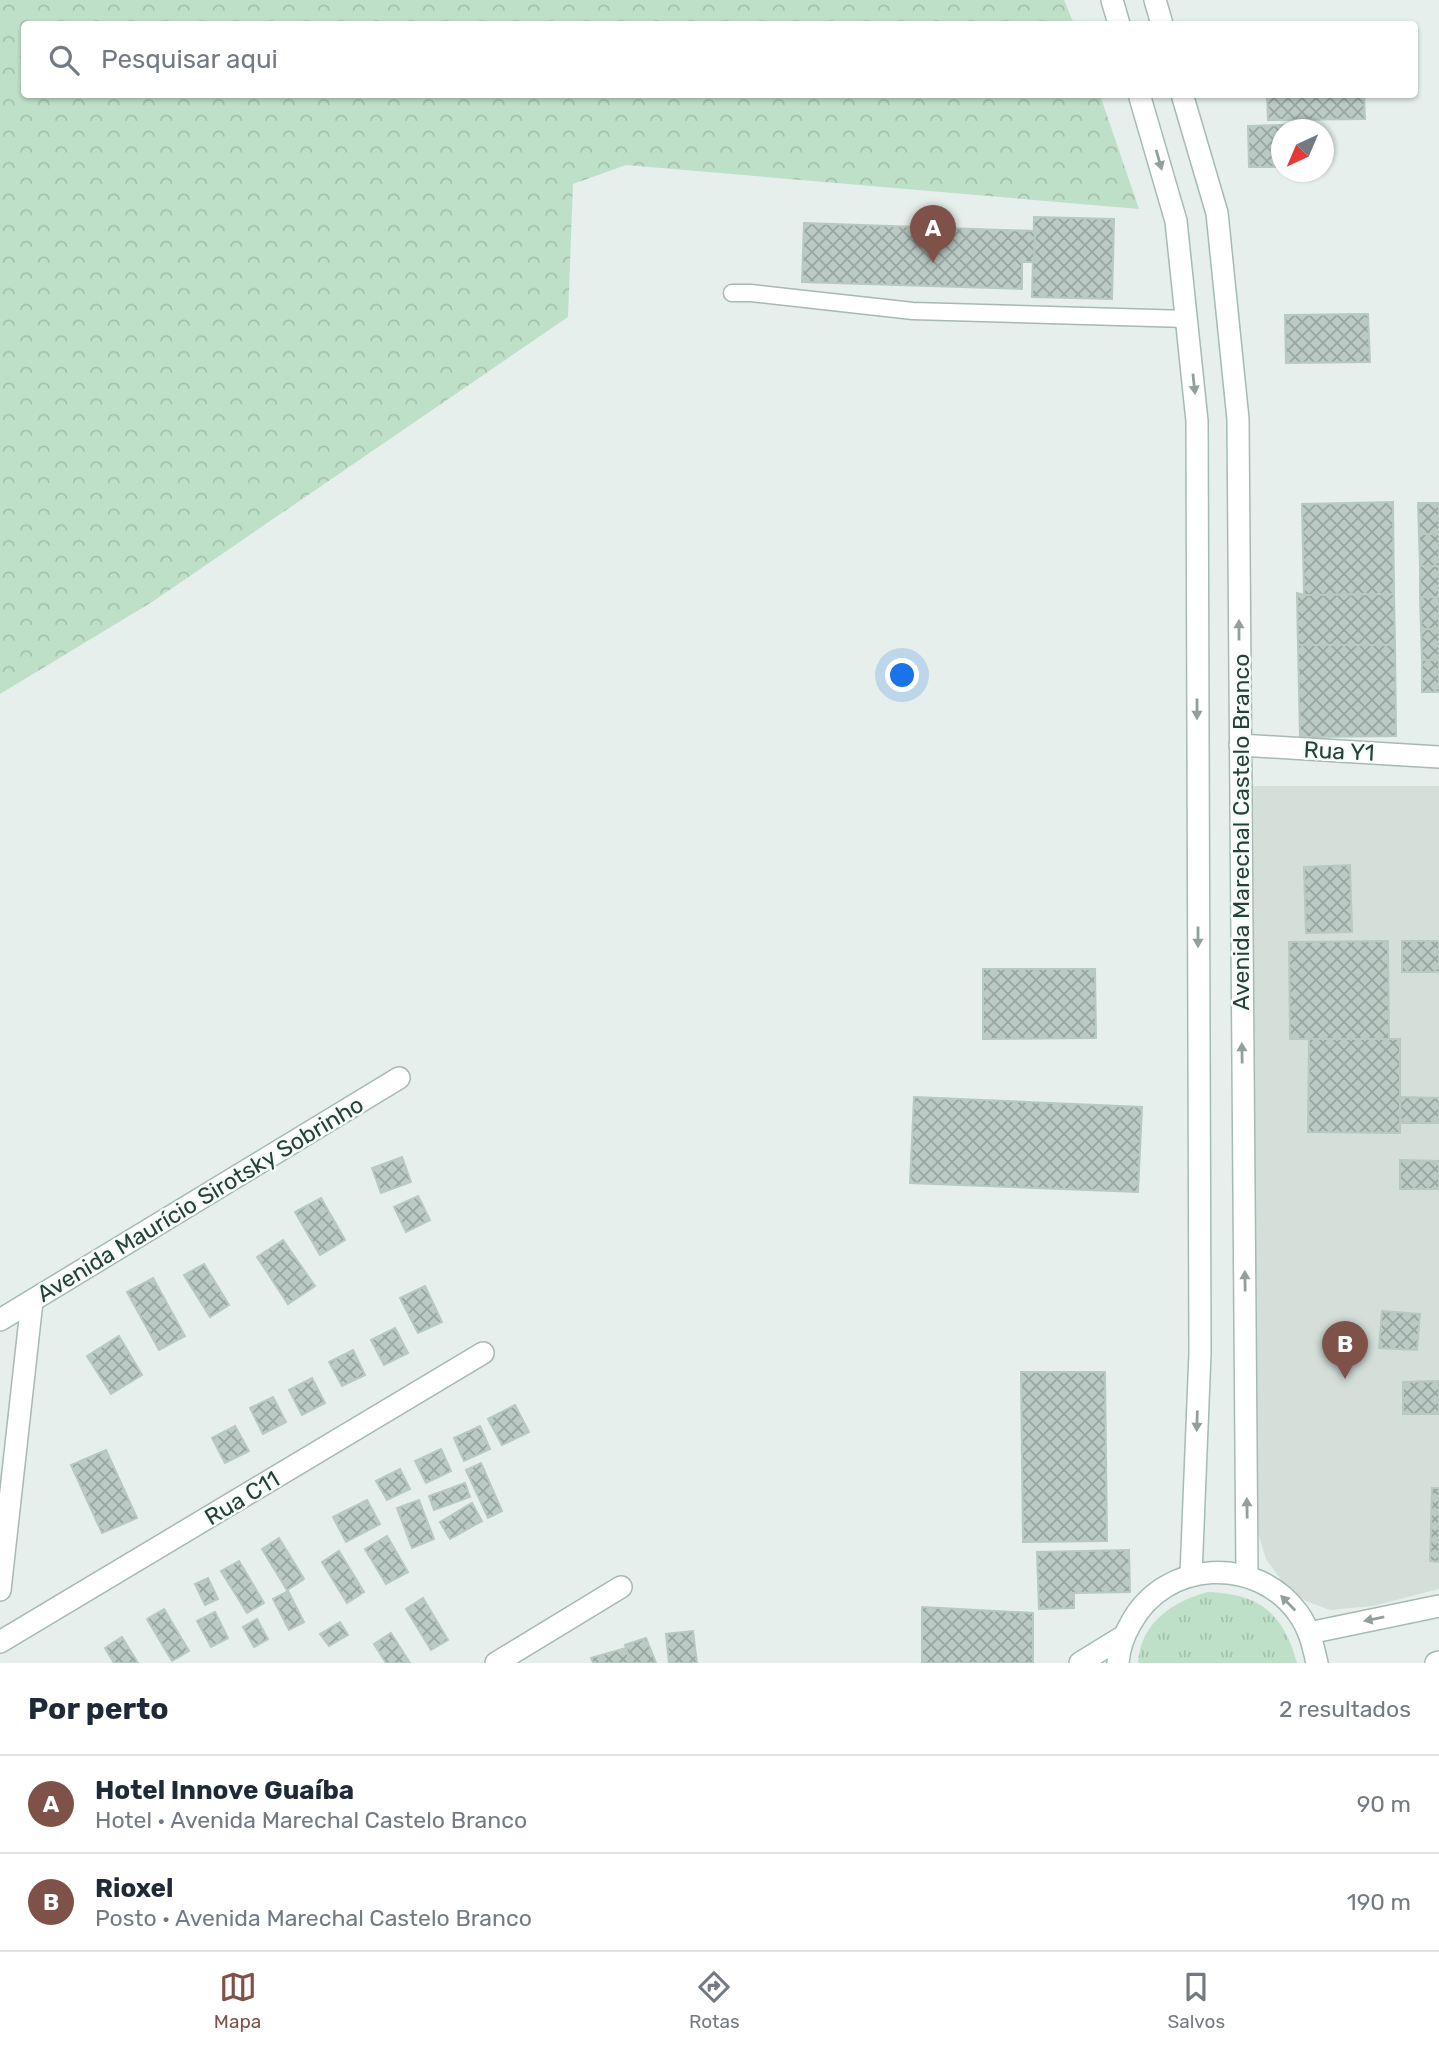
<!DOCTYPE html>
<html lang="pt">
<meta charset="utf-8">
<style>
body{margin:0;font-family:Rubik,sans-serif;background:#f6f6f7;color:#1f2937}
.compass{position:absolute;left:1271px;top:119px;width:63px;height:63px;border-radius:50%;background:#fff;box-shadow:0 2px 5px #0004;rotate:224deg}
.you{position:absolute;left:903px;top:676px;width:24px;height:24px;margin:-18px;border:5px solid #fff;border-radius:50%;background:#1a73e8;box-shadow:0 0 0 10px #1a73e833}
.badge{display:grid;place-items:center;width:46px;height:46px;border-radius:50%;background:#7f5249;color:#fff;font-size:23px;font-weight:700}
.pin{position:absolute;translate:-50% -58px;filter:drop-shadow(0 2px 4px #0008)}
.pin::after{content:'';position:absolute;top:37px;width:24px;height:21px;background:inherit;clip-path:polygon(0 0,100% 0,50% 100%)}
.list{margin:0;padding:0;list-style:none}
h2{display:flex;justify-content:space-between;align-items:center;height:91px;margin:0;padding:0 28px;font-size:30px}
h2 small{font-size:23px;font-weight:400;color:#747a83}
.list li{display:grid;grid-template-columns:46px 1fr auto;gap:21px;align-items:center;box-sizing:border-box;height:98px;padding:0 28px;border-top:2px solid #e0e1e3}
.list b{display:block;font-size:26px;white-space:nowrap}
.list p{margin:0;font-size:23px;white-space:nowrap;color:#747a83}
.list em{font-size:23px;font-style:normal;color:#747a83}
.icon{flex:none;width:38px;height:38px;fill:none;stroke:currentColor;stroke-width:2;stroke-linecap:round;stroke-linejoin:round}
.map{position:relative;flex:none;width:1439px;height:1663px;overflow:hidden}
.search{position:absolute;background:#fff;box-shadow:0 2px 5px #0004;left:21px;right:21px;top:21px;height:77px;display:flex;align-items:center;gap:18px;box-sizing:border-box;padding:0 24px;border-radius:7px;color:#747a83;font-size:26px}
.sheet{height:287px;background:#fff}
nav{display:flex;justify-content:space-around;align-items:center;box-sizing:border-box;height:98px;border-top:2px solid #e0e1e3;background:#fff;font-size:19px;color:#747a83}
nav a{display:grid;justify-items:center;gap:4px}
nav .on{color:#7f5249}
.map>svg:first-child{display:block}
</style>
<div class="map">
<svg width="1439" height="1663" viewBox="0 0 1439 1663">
<defs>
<pattern id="grass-tufts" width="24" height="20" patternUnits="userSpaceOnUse" patternTransform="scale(1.75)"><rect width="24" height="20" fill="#bfe0c8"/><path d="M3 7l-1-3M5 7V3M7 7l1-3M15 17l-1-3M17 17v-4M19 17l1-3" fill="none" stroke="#a4c1ad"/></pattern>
<pattern id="forest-crowns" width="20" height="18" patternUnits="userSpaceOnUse" patternTransform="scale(1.75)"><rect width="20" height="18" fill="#bfe0c8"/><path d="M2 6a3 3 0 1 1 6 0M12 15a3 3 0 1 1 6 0" fill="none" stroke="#a4c1ad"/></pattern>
<pattern id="building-cross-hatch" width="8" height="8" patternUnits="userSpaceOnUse" patternTransform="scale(1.75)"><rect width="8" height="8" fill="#bbcac4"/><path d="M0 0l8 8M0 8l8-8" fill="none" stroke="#98a6a0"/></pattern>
</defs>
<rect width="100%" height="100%" fill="#e6efeb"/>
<path fill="#d4dfda" d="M 1253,786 L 1439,786 L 1439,1589 L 1373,1606 L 1330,1610 L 1306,1601 L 1285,1585 L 1266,1559 L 1256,1526 Z"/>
<path fill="url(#grass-tufts)" d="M 1208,1592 C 1260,1594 1283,1613 1297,1663 L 1138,1663 C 1140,1623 1173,1601 1208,1592 Z"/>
<path fill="url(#forest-crowns)" d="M 0,0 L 1064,0 L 1074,24 L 24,24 L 24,94 L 1100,95 L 1139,209 L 626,165 L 573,184 L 568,317 L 152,602 L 0,694 Z"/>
<g fill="url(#building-cross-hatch)" stroke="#b8c9c2" stroke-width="2">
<path d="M 1267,94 L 1364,94 L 1365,119 L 1268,120 Z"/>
<path d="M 1315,124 L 1315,130 L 1282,130 L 1282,167 L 1249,167 L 1248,126 Z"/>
<path d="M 1034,217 L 1114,219 L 1112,299 L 1032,297 Z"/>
<path d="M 804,223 L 1035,231 L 1034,262 L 1022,262 L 1022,289 L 802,282 Z"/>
<path d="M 1368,314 L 1370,362 L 1286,363 L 1285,315 Z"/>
<path d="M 1393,502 L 1394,594 L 1304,595 L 1302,504 Z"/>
<path d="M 1418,503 L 1439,503 L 1439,534 L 1419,534 Z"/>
<path d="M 1419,534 L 1439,534 L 1439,566 L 1420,566 Z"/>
<rect x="1420" y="566" width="19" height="31"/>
<path d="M 1297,593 L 1304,595 L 1394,594 L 1395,645 L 1298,645 Z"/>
<path d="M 1420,597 L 1439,597 L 1439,629 L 1421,629 Z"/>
<path d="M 1421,629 L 1439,629 L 1439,660 L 1422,660 Z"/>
<path d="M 1298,645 L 1395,645 L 1396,736 L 1300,737 Z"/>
<rect x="1422" y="660" width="17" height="32"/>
<path d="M 1350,865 L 1352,932 L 1306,933 L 1304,867 Z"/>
<path d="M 1388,941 L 1389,1039 L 1290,1039 L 1289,942 Z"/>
<rect x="1402" y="941" width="37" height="31"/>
<path d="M 983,969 L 1095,969 L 1096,1038 L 983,1039 Z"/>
<path d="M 1309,1039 L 1400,1039 L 1400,1133 L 1308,1132 Z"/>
<path d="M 914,1097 L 1142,1107 L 1138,1192 L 910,1183 Z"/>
<path d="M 1400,1097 L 1439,1098 L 1439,1123 L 1401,1123 Z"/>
<path d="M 402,1157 L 411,1182 L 381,1193 L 372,1168 Z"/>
<path d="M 1400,1160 L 1439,1161 L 1439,1189 L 1400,1189 Z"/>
<path d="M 418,1196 L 430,1220 L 406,1232 L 394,1207 Z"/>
<path d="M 321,1198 L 345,1240 L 320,1255 L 295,1212 Z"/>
<path d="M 283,1240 L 315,1286 L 288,1304 L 257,1257 Z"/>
<path d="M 204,1264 L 229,1305 L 210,1317 L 184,1275 Z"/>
<path d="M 153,1278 L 185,1336 L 159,1350 L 127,1292 Z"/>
<path d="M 425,1286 L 442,1322 L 418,1333 L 400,1298 Z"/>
<path d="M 1382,1311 L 1420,1314 L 1417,1350 L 1379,1348 Z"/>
<path d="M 395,1328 L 408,1353 L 384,1365 L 371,1340 Z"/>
<path d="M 119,1336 L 142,1375 L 111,1394 L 87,1356 Z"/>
<path d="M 353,1350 L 365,1375 L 342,1386 L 329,1362 Z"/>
<path d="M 1021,1372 L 1105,1372 L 1107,1541 L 1023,1542 Z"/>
<path d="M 312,1378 L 325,1403 L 302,1415 L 289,1390 Z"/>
<path d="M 1439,1381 L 1439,1414 L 1403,1414 L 1403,1382 Z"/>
<path d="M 273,1397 L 286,1422 L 263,1434 L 250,1408 Z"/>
<path d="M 515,1405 L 529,1432 L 502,1445 L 488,1419 Z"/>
<path d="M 235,1426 L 249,1451 L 225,1463 L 212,1438 Z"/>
<path d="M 480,1426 L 490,1449 L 464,1461 L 454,1438 Z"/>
<path d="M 441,1449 L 451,1471 L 426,1483 L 415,1461 Z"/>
<path d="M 106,1450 L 137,1518 L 102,1533 L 71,1465 Z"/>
<path d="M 481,1463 L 502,1511 L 488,1518 L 466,1470 Z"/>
<path d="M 400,1469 L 410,1489 L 387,1500 L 376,1481 Z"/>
<path d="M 465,1483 L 470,1497 L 434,1510 L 429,1496 Z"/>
<path d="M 1432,1488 L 1439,1488 L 1439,1562 L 1430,1561 Z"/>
<path d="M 367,1500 L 380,1524 L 346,1542 L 333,1517 Z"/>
<path d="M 419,1500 L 434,1539 L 412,1548 L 397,1508 Z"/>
<path d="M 472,1503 L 482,1521 L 450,1539 L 440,1522 Z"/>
<path d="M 387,1536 L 408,1572 L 386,1584 L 365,1549 Z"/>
<path d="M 279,1538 L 304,1579 L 287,1590 L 262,1549 Z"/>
<path d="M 1129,1550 L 1130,1592 L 1074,1593 L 1074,1608 L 1039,1609 L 1037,1552 Z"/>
<path d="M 339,1551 L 364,1592 L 347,1603 L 322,1562 Z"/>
<path d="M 239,1561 L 264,1603 L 247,1613 L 221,1571 Z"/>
<path d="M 208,1578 L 218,1599 L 205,1605 L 195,1584 Z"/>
<path d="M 288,1591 L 304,1622 L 289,1630 L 273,1599 Z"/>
<path d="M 423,1598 L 448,1640 L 431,1650 L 406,1609 Z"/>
<path d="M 922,1607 L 1033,1613 L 1033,1663 L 922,1663 Z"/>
<path d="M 164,1609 L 189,1651 L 172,1661 L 147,1619 Z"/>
<path d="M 215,1612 L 228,1638 L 211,1647 L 197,1621 Z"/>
<path d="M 257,1619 L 268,1639 L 254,1647 L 243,1627 Z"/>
<path d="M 340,1622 L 348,1635 L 329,1646 L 320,1634 Z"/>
<path d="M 693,1631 L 697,1663 L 669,1663 L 666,1634 Z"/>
<path d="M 391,1633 L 410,1663 L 386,1663 L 374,1644 Z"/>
<path d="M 122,1637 L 138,1663 L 114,1663 L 105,1648 Z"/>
<path d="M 646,1638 L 656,1663 L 631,1663 L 625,1645 Z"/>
<path d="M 626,1648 L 630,1663 L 593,1663 L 591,1658 Z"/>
</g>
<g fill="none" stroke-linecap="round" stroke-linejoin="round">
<g stroke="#a8b8b2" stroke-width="19">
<path id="lane" d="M 732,293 L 751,293 L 913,311 L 1187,319"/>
</g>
<g stroke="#a8b8b2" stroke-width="24">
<g id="street">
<path d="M 1240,745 L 1439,757"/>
<path d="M 0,1590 L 32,1301"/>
<path d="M 0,1642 L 483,1353"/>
<path d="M 496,1663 L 621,1587"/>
</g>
</g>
<g stroke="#a4bbb3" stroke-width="24">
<g id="secondary">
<path d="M 1112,0 L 1119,24"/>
<path d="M 1155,0 L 1162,24"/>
<path d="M 1139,94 L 1176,221 L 1197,421 L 1200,1353 L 1191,1575"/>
<path d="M 1182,94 L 1217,213 L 1238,419 L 1247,1576"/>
<path d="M 0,1320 L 399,1078"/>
<path d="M 1309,1633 L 1439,1606"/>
<path d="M 1080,1663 L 1124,1636"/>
<path d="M 1118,1663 C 1119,1648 1124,1635 1131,1623 C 1165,1560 1256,1555 1298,1613 C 1309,1628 1313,1645 1317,1663"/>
<path d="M 1436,1663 L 1439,1662"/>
</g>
</g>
<use href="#lane" stroke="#fff" stroke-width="16"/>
<use href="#street" stroke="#fff" stroke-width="21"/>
<use href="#secondary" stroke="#fff" stroke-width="21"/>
</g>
<defs><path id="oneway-solid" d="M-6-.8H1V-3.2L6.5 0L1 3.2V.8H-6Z" transform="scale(1.75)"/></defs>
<g fill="#92a09c">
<use href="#oneway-solid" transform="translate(1159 160) rotate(74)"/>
<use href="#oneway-solid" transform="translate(1194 384) rotate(84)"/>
<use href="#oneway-solid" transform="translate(1239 630) rotate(-90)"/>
<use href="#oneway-solid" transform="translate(1197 709) rotate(90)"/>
<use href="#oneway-solid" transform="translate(1198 937) rotate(90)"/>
<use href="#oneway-solid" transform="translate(1242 1053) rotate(-91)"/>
<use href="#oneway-solid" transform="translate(1245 1281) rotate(-91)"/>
<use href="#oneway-solid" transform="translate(1197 1421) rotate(92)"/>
<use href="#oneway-solid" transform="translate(1247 1508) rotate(-91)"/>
<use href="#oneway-solid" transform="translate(1288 1603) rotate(-134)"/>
<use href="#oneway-solid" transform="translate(1374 1619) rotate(168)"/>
</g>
<g text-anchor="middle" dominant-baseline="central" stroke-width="5" stroke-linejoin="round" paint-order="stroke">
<g font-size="23" fill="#24423a" stroke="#f7fbf9">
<text transform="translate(1339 751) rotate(3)">Rua Y1</text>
<text transform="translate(1241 832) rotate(-90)">Avenida Marechal Castelo Branco</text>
<text transform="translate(200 1199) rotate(-31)">Avenida Maurício Sirotsky Sobrinho</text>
<text transform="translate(242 1498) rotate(-31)">Rua C11</text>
</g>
</g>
</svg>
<svg class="compass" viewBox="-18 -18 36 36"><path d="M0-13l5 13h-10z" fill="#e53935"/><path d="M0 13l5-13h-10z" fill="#747a83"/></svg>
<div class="you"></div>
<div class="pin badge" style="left:933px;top:263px">A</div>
<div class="pin badge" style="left:1345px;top:1379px">B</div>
<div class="search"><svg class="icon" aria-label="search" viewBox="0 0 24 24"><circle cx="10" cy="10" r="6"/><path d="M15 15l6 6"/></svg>Pesquisar aqui</div>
</div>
<section class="sheet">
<h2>Por perto<small>2 resultados</small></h2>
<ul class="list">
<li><span class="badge">A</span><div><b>Hotel Innove Guaíba</b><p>Hotel · Avenida Marechal Castelo Branco</p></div><em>90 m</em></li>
<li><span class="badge">B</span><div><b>Rioxel</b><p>Posto · Avenida Marechal Castelo Branco</p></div><em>190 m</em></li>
</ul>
</section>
<nav>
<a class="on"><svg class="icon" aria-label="map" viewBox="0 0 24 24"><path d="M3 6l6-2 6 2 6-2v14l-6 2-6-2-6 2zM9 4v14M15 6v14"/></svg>Mapa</a>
<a><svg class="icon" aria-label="directions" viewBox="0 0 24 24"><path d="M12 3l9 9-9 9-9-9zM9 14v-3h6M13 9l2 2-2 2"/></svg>Rotas</a>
<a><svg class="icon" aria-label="saved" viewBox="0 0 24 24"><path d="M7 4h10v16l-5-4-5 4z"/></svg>Salvos</a>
</nav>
